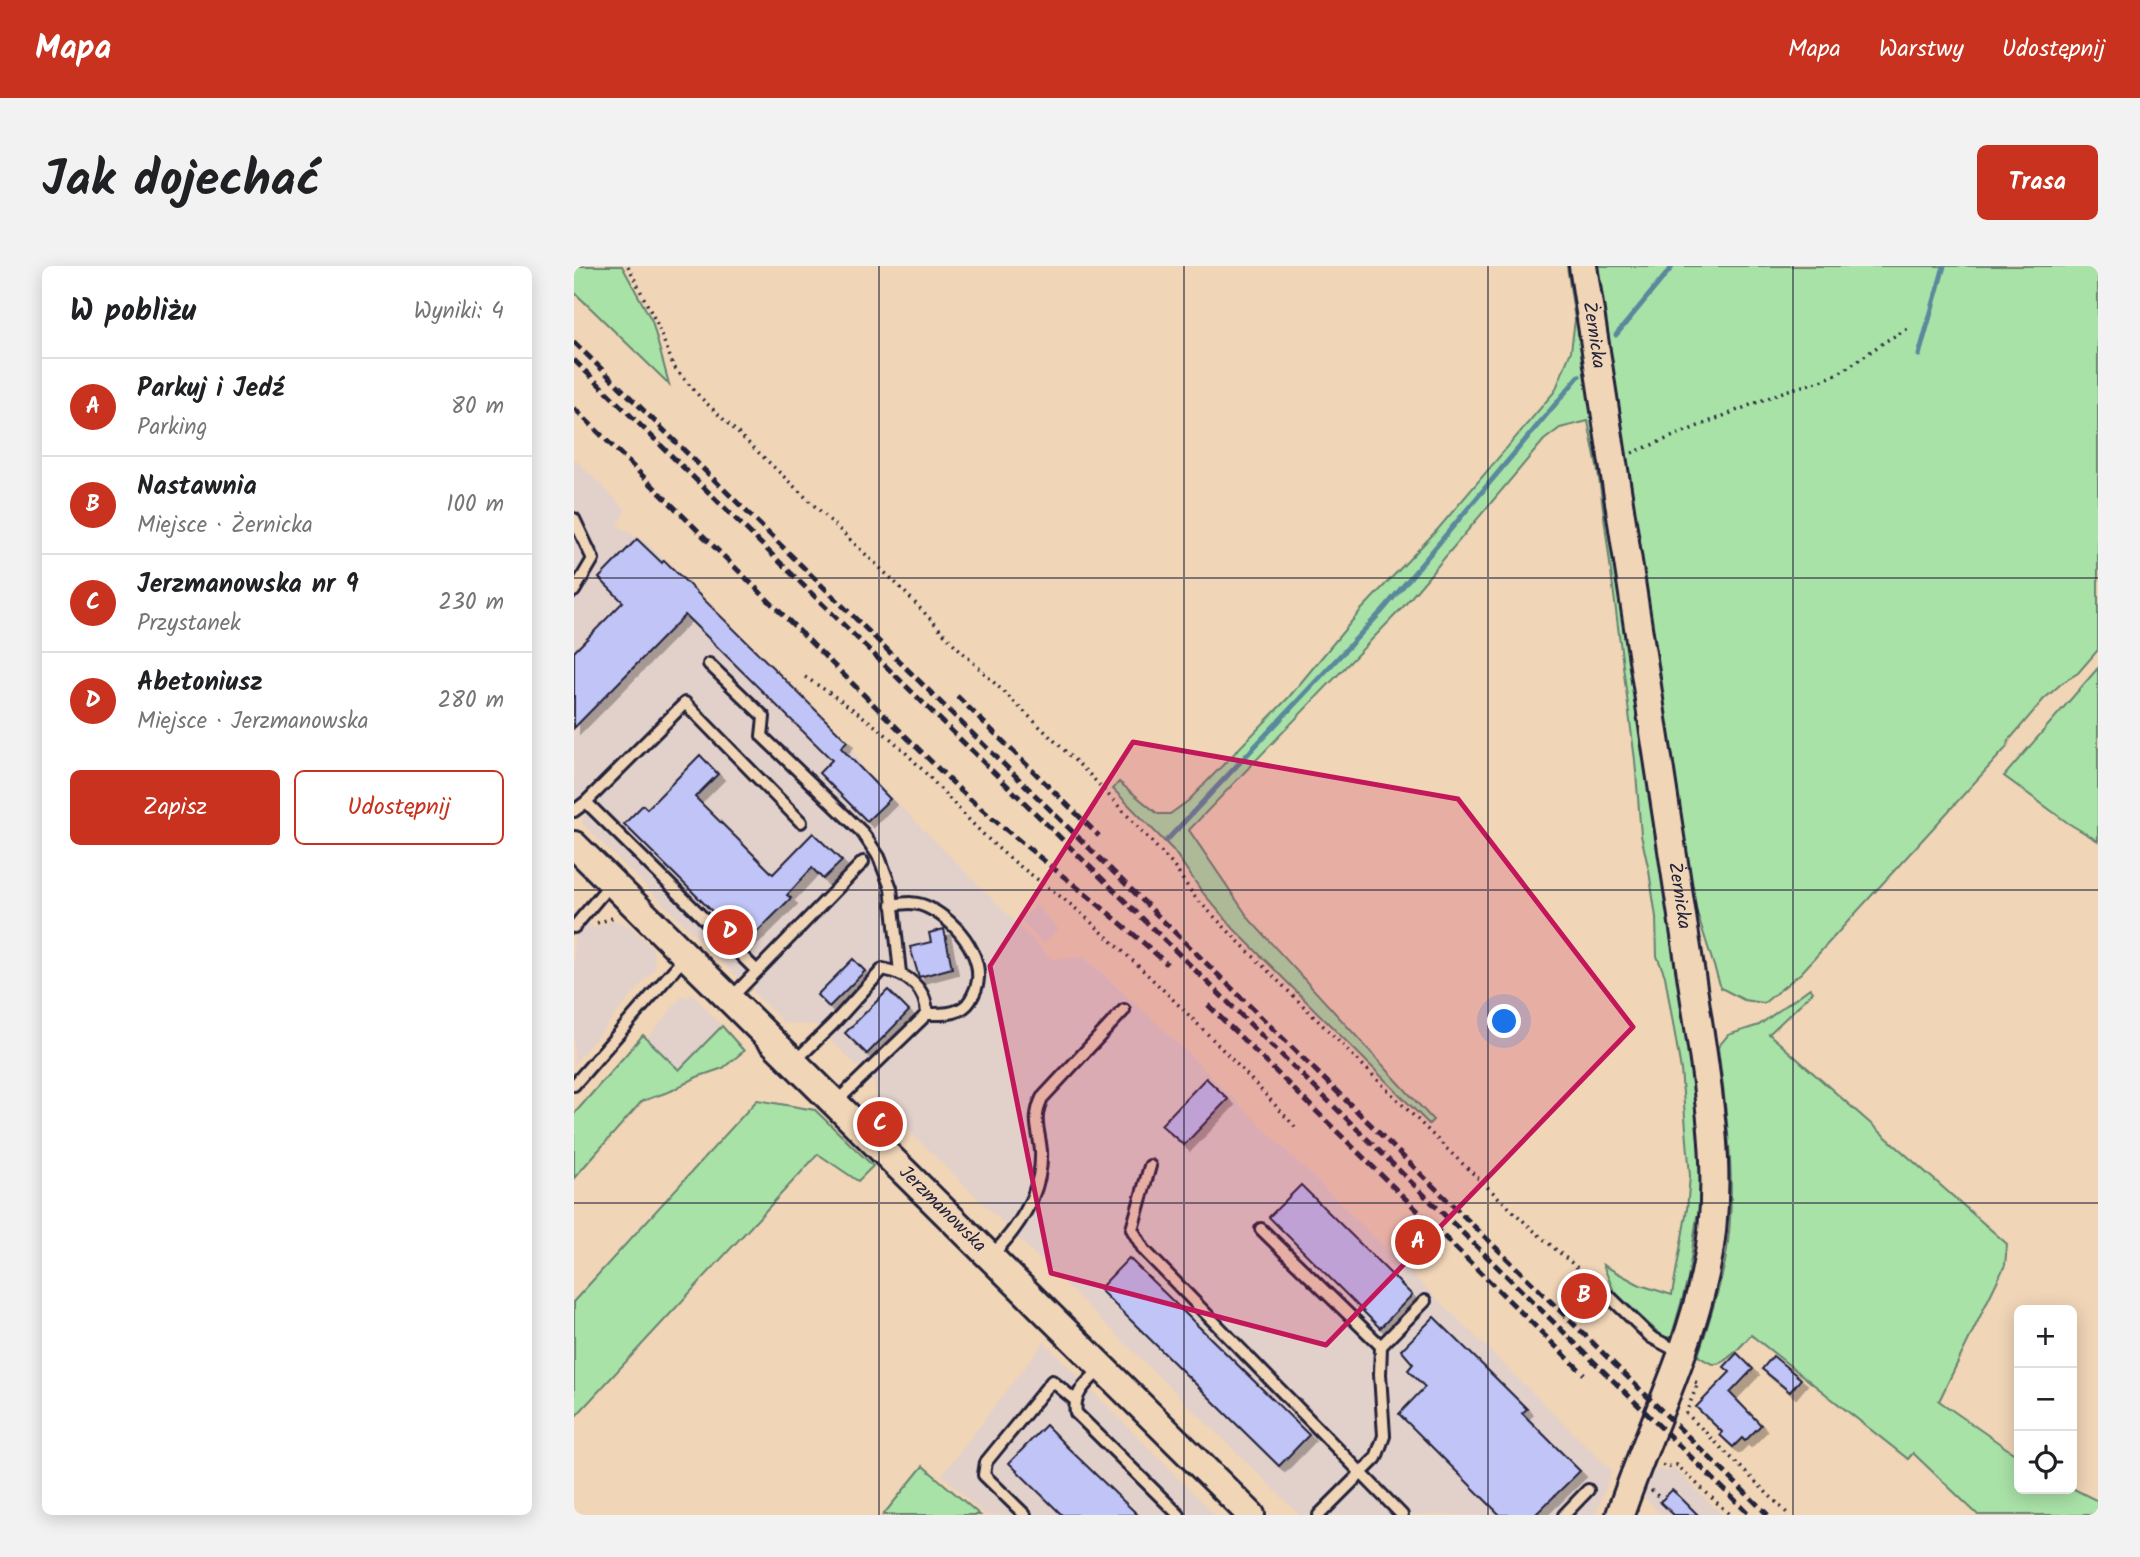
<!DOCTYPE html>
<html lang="pl">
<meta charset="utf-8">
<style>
body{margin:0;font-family:Kalam,sans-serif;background:#f2f2f2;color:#202124}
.controls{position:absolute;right:21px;bottom:21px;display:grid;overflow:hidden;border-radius:10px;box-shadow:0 4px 18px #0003}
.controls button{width:63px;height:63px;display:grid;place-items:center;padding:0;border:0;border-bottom:2px solid #e0e0e0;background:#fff;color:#202124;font:35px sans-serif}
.you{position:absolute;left:931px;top:756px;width:24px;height:24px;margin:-18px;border:5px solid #fff;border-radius:50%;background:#1a73e8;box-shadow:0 0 0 10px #1a73e833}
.badge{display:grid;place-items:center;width:46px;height:46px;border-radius:50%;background:#c8321e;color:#fff;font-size:23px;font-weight:700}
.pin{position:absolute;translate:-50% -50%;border:4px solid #fff;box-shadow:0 2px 7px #0006}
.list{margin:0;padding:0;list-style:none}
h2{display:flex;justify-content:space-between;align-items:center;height:91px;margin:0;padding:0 28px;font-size:30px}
h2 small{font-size:23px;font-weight:400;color:#757577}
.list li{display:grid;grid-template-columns:46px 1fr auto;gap:21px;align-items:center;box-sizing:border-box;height:98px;padding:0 28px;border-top:2px solid #e0e0e0}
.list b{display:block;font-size:26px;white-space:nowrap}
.list p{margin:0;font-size:23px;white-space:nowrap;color:#757577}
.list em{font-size:23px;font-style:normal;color:#757577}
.actions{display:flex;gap:14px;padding:21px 28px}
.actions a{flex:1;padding:16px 0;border:2px solid #c8321e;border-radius:10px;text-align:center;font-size:24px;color:#c8321e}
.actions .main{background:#c8321e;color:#fff}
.icon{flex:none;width:38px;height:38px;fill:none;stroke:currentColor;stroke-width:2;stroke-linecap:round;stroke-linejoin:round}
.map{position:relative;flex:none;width:1524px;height:1249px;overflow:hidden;border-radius:10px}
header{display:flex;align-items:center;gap:42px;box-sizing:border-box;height:98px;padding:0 35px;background:#c8321e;color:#fff}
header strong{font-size:33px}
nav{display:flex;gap:38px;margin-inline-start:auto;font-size:24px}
.intro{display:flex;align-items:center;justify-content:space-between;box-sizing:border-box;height:168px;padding:0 42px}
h1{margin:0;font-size:49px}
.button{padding:18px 32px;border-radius:10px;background:#c8321e;color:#fff;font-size:24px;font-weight:700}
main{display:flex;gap:42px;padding:0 42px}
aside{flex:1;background:#fff;border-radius:10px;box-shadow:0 4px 18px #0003}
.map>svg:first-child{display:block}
</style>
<header>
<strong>Mapa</strong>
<nav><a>Mapa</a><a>Warstwy</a><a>Udostępnij</a></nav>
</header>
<div class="intro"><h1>Jak dojechać</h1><a class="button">Trasa</a></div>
<main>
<aside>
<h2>W pobliżu<small>Wyniki: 4</small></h2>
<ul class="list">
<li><span class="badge">A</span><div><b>Parkuj i Jedź</b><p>Parking</p></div><em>80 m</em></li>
<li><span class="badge">B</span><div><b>Nastawnia</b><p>Miejsce · Żernicka</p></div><em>100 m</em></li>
<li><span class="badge">C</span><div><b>Jerzmanowska nr 9</b><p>Przystanek</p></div><em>230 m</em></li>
<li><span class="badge">D</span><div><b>Abetoniusz</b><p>Miejsce · Jerzmanowska</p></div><em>280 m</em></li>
</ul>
<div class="actions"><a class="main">Zapisz</a><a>Udostępnij</a></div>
</aside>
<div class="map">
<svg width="1524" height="1249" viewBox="0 0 1524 1249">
<defs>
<filter id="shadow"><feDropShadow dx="6" dy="6" stdDeviation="0" flood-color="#0004"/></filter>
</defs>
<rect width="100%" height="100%" fill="#f0d5b7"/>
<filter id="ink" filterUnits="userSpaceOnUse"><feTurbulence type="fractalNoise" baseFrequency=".0143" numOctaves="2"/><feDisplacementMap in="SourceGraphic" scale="14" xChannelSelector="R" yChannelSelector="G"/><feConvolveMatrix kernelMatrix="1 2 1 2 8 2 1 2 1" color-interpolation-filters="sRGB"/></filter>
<g filter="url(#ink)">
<g fill="#e2d0ca">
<path d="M 0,192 L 52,244 L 43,259 L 74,278 L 274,475 L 290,504 L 478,693 L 510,691 L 587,761 L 1038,1205 L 1021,1249 L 726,1249 L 312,842 L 304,849 L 301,818 L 241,759 L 210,757 L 179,726 L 180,716 L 172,709 L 163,711 L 8,557 L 9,548 L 0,540 Z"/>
<path d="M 462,639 L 485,663 L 469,678 L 446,654 Z"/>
<path d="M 0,645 L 20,662 L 38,655 L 45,655 L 56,660 L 79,683 L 81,702 L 0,798 Z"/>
<path d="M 118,727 L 148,760 L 105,804 L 73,773 L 109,729 L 113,732 Z"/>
<path d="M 470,1076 L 566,1173 L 641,1249 L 411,1249 L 368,1209 Z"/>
<path d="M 1100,1202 L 1148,1249 L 1088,1249 L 1069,1230 L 1079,1205 L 1085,1203 L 1093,1206 Z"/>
</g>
<g fill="#a9e2a7" stroke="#668271" stroke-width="2">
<path d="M 0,0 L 48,0 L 78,55 L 95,118 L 0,26 Z"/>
<path d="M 993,0 L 1001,0 L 1128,858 L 1130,944 L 1123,950 L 1114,1013 L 1097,1072 L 1088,1070 L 1040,1026 L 1029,999 L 1066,1019 L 1098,1029 L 1113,943 L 1116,910 L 1107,804 L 1091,710 L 1083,690 L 1082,651 L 1075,605 L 1067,569 L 1061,494 L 1025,211 L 1014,155 L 986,162 L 970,174 L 829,341 L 615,564 L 676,654 L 859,854 L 855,858 L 660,663 L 629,627 L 599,584 L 539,523 L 545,516 L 584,548 L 596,548 L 614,535 L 715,431 L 787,344 L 864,263 L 981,125 L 997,85 L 1001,54 Z"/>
<path d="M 1021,0 L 1524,0 L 1524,384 L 1504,407 L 1488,417 L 1469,434 L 1436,473 L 1432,482 L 1227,707 L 1190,737 L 1170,734 L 1147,722 L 1113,615 Z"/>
<path d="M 1524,402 L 1524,575 L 1494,557 L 1430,510 Z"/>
<path d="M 1236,722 L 1239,726 L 1195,768 L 1433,978 L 1431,999 L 1365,1135 L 1445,1191 L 1445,1223 L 1498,1222 L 1524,1235 L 1524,1249 L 1404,1249 L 1339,1187 L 1334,1193 L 1177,1069 C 1171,1076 1151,1099 1140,1098 C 1136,1098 1129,1093 1124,1090 C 1134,1059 1144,1029 1151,996 C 1164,925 1153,852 1144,781 L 1154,769 L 1185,759 Z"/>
<path d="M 148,760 L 170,785 L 149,802 L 123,811 L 97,825 L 68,835 L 0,912 L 0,848 L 69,769 L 105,804 Z"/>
<path d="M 183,834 L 241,844 L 299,900 L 284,915 L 244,888 L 0,1152 L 0,1035 Z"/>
<path d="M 349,1200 L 406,1249 L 309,1249 Z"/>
</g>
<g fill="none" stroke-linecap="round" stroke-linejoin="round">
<g stroke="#5a899c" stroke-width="5">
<path d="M 1042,69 L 1099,0"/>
<path d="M 1345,89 L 1370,0"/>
<path d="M 593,574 L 809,344 L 1005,110"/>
</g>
</g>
<g fill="#c0c4f6" stroke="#22223b" stroke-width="2" filter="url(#shadow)">
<path d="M 63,273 L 88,297 L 90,294 L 273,475 L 267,482 L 316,533 L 293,555 L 245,507 L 258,494 L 111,349 L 0,462 L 0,386 L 49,336 L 25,312 Z"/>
<path d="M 126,489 L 144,508 L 121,531 L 199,608 L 239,567 L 268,595 L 249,613 L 238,602 L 213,629 L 217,632 L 171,678 L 50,558 L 69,539 L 73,543 Z"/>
<path d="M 370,663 L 378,702 L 345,711 L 336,681 L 357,676 L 355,667 Z"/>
<path d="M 279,693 L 291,705 L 255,741 L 243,729 Z"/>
<path d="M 314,724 L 335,745 L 293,788 L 271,767 Z"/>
<path d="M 632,812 L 654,833 L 610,879 L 587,859 Z"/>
<path d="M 727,919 L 838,1029 L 806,1062 L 695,951 Z"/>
<path d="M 555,992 L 735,1169 L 705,1200 L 525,1023 Z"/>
<path d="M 860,1051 L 953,1143 L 948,1147 L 1006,1205 L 961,1249 L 926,1249 L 825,1148 L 851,1121 L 834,1104 L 839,1098 L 827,1084 Z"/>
<path d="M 1163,1087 L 1179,1103 L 1156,1127 L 1187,1159 L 1171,1175 L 1168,1172 L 1159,1181 L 1146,1169 L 1148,1166 L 1122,1141 L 1156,1106 L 1150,1101 Z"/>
<path d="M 1199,1090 L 1227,1113 L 1216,1126 L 1188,1103 Z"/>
<path d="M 472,1159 L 493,1181 L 564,1249 L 488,1249 L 435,1197 Z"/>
<path d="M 1098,1224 L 1106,1231 L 1124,1249 L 1100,1249 L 1086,1236 Z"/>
</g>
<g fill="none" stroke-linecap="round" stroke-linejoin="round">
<g stroke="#22223b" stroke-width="16">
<g id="service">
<path d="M 0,253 L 19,293 L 0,325"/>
<path d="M 135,398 L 190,451 L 188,470 L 288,566 L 305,591 L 317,622 L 326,707"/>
<path d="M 12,536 L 183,705"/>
<path d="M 0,545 L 12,536 L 111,437 L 227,556"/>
<path d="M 318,639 C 331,637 343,635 355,642 C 384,656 417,697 399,729 C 396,736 392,741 385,744 C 375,749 364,748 353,748"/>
<path d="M 0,661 L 38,616"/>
<path d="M 156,733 L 289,596"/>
<path d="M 220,796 L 259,758 L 309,703 C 334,708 352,722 353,748 L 261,837"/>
<path d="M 0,819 L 112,690"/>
<path d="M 576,900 L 558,963 L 570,984 L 828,1249"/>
<path d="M 687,963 L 807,1080"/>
<path d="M 416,991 C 444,963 469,926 467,885 C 465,863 458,854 468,832 L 550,744"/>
<path d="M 1036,1031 L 1077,1071 L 1107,1087"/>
<path d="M 528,1102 C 515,1115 498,1127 502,1147 L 605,1249"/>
<path d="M 451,1249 L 410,1209 L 412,1196 L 478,1115 L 501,1134"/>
<path d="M 745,1249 L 802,1192 L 810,1170 L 806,1108 L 807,1080 L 851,1035"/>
<path d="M 990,1249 L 1014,1224"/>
</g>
</g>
<g stroke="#22223b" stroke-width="32">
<g id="tertiary">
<path id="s1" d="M 1009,0 L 1128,781 C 1139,856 1148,933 1131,1008 C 1113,1092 1073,1168 1046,1249"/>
<path id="s2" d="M 0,579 L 677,1249"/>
</g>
</g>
<g stroke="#22223b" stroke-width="3.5" stroke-dasharray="2 5" stroke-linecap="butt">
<path d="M 54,0 L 83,58 L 100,101 L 125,130 L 326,321 L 380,378 L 517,510 L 598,598 L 621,631 L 662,673 L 874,884 L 959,964 L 1027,1022"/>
<path d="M 1058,187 L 1211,125 L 1250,114 L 1270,104 L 1312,75 L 1335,62"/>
<path d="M 231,411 C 261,430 290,450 317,473 C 355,507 387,549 425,583 C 452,607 482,625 509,649 C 584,716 655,788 723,863"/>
<path d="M 23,657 L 42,651"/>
<path d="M 1121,1116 L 1124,1117 L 1112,1147 L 1215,1249"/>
<path d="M 1088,1199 L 1092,1201 L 1103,1199 L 1156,1249"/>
<path d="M 1077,1224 L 1085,1231"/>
</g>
<use href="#service" stroke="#f0d5b7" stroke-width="10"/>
<use href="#tertiary" stroke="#f0d5b7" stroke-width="26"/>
<g stroke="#22223b" stroke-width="5" stroke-dasharray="10 5" stroke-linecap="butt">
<path d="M 0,76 L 1194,1249"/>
<path d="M 0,94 L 1176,1249"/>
<path d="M 0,142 L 387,525 C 454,585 527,637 593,698"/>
<path d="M 383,430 L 525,570"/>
<path d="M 634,739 L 1010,1108"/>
</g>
</g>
</g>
<path fill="#c2185b" fill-opacity="0.2" stroke="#c2185b" stroke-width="5" stroke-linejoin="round" d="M 559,476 L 884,533 L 1059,761 L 752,1079 L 477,1007 L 416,700 Z"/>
<path fill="none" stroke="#22223b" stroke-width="2" stroke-opacity="0.55" d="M 305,0 L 305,1249M 610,0 L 610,1249M 914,0 L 914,1249M 1219,0 L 1219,1249M 0,312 L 1524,312M 0,624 L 1524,624M 0,937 L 1524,937"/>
<g text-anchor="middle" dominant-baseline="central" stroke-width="6" stroke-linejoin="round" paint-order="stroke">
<g font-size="19" fill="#22223b" stroke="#f0d5b7">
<text stroke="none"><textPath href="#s1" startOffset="70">Żernicka</textPath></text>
<text stroke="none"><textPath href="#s1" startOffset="637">Żernicka</textPath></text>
<text stroke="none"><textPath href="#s2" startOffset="518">Jerzmanowska</textPath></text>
</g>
</g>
</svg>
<div class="controls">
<button>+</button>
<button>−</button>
<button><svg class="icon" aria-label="locate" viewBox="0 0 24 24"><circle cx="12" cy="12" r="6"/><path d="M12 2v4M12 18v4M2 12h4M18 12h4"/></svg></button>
</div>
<div class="you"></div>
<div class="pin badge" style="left:844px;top:976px">A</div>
<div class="pin badge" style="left:1010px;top:1030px">B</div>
<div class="pin badge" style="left:306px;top:858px">C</div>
<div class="pin badge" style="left:156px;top:666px">D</div>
</div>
</main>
